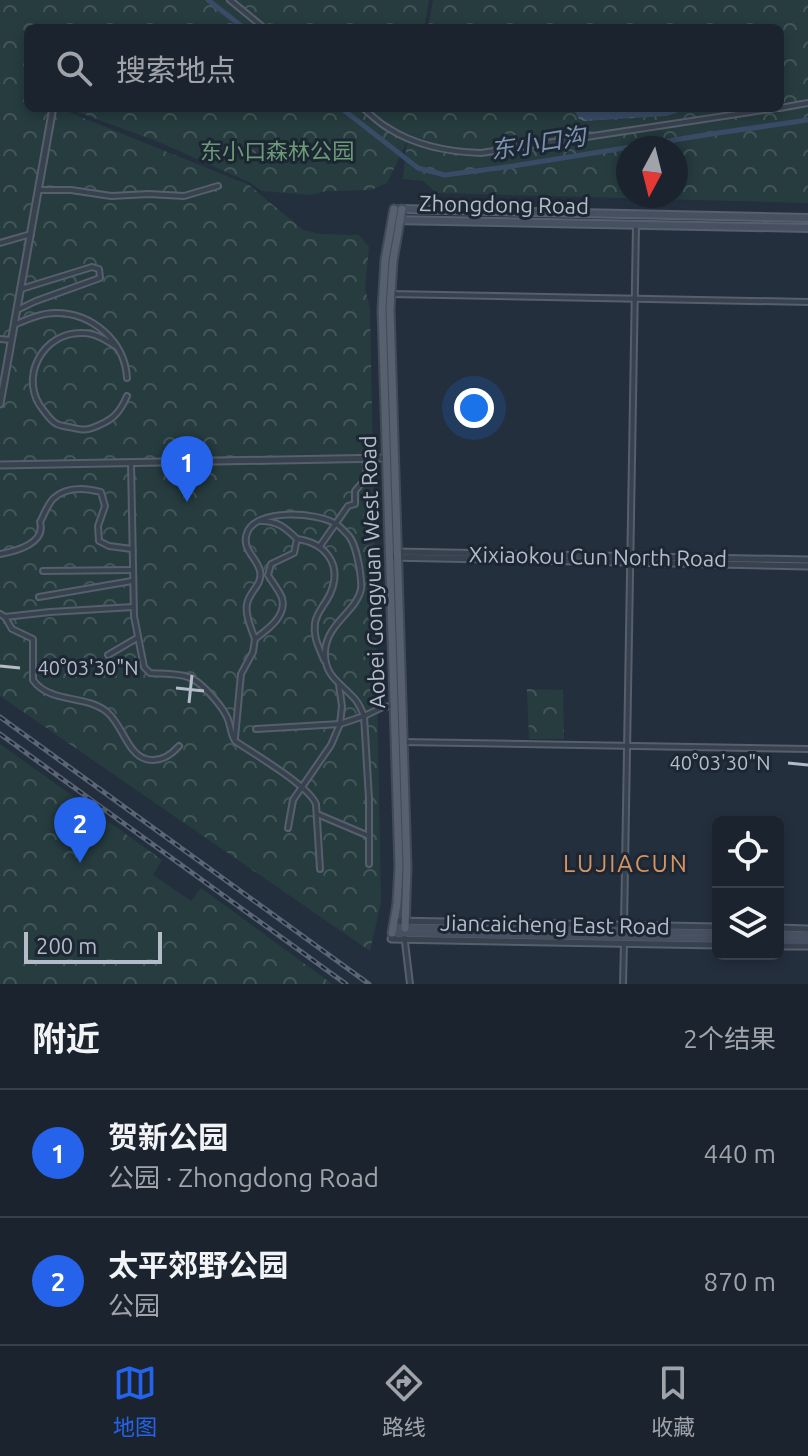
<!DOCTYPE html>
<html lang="zh">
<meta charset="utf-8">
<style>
body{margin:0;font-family:Ubuntu,"Noto Sans SC",sans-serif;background:#282f3a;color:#f1f3f6}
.controls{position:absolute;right:24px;bottom:24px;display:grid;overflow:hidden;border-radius:12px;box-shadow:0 4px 12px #0003}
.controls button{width:72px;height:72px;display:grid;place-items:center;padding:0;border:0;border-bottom:2px solid #39404a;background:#1b232e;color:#f1f3f6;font:40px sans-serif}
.compass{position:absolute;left:616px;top:136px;width:72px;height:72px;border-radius:50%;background:#1b232e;box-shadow:0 4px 12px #0003;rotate:187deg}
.scale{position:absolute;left:24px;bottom:20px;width:138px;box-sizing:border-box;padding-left:8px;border:4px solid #b4bcc9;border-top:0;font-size:22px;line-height:28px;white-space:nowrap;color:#b4bcc9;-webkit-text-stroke:6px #1d2633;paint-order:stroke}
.you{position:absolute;left:474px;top:408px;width:28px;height:28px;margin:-20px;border:6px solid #fff;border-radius:50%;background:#1a73e8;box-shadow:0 0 0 12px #1a73e833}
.badge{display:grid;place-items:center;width:52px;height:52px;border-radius:50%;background:#2563eb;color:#fff;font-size:26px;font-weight:700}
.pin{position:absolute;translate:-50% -66px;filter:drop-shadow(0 2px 4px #0008)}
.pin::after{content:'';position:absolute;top:42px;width:28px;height:24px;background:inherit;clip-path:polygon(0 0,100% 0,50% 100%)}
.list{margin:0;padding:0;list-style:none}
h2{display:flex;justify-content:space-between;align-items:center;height:104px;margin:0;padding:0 32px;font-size:34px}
h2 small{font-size:26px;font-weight:400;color:#a0a4aa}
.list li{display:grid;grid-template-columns:52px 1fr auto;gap:24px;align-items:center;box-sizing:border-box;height:128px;padding:0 32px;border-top:2px solid #39404a}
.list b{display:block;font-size:30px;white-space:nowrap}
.list p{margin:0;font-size:26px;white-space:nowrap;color:#a0a4aa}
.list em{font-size:26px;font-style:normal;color:#a0a4aa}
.icon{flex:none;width:44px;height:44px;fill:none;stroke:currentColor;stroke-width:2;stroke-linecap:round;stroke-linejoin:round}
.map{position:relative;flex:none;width:808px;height:984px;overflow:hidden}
.search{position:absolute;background:#1b232e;box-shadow:0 4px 12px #0003;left:24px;right:24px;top:24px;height:88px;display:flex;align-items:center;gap:20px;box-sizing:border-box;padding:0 28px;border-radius:12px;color:#a0a4aa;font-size:30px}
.sheet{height:360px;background:#1b232e}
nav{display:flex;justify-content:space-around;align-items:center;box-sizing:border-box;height:112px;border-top:2px solid #39404a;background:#1b232e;font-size:22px;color:#a0a4aa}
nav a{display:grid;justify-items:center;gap:4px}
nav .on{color:#2563eb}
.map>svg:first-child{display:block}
</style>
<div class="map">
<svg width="808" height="984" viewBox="0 0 808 984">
<defs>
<pattern id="forest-crowns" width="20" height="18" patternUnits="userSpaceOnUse" patternTransform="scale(2)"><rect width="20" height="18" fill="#263c3f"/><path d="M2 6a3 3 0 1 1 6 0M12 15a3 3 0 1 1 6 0" fill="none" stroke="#435659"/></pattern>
<pattern id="water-ripples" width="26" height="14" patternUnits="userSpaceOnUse" patternTransform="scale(2)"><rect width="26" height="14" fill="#394c67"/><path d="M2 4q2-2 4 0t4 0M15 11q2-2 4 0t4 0" fill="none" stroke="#53647b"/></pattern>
</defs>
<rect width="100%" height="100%" fill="#242f3e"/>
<g fill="url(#forest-crowns)" fill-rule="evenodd">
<path d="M 0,0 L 429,0 L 424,28 L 28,28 L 28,108 L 412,108 L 413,112 L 414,108 L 780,108 L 780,28 L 428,28 L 433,0 L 808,0 L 808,203 L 437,193 L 423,181 L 403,179 L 407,141 L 387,183 L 371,190 L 327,191 L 310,195 L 262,191 L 251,183 L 159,142 L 72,110 L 61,109 L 249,185 L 303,230 L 321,234 L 359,235 L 369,247 L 365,289 L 370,308 L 381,902 L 370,951 L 0,696 ZM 628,148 L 676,148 L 676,196 L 628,196 Z"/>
<path d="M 527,689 L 563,690 L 564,739 L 529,739 Z"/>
<path d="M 0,744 L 162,860 L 153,875 L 191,901 L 201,888 L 332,984 L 0,984 Z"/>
</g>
<path fill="url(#water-ripples)" d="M 573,108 L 662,108 L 664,111 L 673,108 L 687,109 L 667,116 L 584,121 L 579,119 Z"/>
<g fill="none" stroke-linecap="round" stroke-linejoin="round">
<g stroke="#394c67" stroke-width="5">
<path d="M 208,0 L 244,28"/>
<path d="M 341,108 L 418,168 L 445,175 L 513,166 L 711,134 L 808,120"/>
</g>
<g stroke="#565f6c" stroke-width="8">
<g id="minor">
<path d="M 230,0 L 264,28"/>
<path d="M 363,108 C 371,115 379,123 388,128 C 416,146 448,152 481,153 L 777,108"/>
<path d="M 780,108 L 808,103"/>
<path d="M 38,190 L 71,190 L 111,196 L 149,194 L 184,196 L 218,186"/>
<path d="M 0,243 L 31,234"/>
<path d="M 390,294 L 808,302"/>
<path d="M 17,310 L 36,301 L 100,278 L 99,269 L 92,267 L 21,289"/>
<path d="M 14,325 C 28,319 41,313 56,313 C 93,313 125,342 127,378"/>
<path d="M 0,339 L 11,340"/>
<path d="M 117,347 C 106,340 95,333 83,333 C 42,331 17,380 44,411 C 47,415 52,422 57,424 C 60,426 65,426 69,427 C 78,429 84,431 92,428 C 111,421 119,415 127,396"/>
<path d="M 131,463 L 134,616 L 144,667 L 150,673 C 162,674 176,673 188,677 C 200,680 222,706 227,717 C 231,725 230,733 235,741 C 254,754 308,785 316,804 L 320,869"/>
<path d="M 297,539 C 326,543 343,565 330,594 C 325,605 317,611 315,623 C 313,638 319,647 324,660"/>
<path d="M 320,546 L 348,506 L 355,504 L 355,491 L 367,477 L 365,458"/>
<path d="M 0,554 C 17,551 46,543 40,522 C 44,515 48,503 54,498 C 67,486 86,488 101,492 L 105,506 L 98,526 L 99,541 L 109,546 L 132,549"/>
<path d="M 43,571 L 132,570"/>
<path d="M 39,597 L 132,581"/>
<path d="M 0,614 L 5,617 L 12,629 L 33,639 L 33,680 C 50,704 85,694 107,712 C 122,724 128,755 146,759 C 159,763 171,755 179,746"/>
<path d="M 5,617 L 50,612 L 133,607"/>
<path d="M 255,639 C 251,628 245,615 247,604 C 249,591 263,585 260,571 C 257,557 241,550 247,533 C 256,508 317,512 336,524 C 340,526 346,533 349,536 C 355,544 357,555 359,565 C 360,572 362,582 361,589 C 357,611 327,623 325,651 C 324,675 338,681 352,696 C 359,702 361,709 364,716 L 369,799 L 369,864"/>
<path d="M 108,655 L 137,638"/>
<path d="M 256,729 L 340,724 L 364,716 L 383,707 L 394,706"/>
<path d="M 235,738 L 241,674 L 253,652 L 255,639 C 268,629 287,616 282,598 C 279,590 272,582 268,575 L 271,564 L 294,553 L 297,539 C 285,527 277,521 261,521"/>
<path d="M 403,742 L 808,749"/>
<path d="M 317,814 L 369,836"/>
<path d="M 288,828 L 293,800 L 331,745 L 340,724 L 342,706 L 339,685"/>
<path d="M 624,926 L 636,225"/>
<path d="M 404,934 L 410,984"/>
<path d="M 623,984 L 624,943"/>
</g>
</g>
<g stroke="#565f6c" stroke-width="9">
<g id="tertiary">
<path d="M 0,404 L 52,113"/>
<path d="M 0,465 L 387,458"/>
<path d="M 397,552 L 808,560"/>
<path d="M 389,557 L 808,566"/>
<path d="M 395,921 L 718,927"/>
<path d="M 778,928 L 808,929"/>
<path d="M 391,939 L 718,945"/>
<path d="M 778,946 L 808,946"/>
</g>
</g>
<g stroke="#565f6c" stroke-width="10">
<g id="secondary">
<path d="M 400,209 L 808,218"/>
<path d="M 392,220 L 808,228"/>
<path d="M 394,927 L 718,933"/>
<path d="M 392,933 L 718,939"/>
<path d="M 778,934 L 808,935"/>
<path d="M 778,940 L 808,941"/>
</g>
</g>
<g stroke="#414a57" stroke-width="11">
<g id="primary">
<path d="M 402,209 L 393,261 L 390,309 L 407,867 L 405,928"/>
<path d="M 392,933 L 397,904 L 399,867 L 382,310 L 385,260 L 394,209"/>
</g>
</g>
<use href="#minor" stroke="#38414e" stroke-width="4"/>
<use href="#tertiary" stroke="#38414e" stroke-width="5"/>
<use href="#secondary" stroke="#465061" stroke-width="6"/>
<use href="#primary" stroke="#56606e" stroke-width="7"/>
<g stroke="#5a6575" stroke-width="5">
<g id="rail">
<path d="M 0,717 L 369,984"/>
<path d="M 0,734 L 346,984"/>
</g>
</g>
<use href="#rail" stroke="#1d2633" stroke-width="2" stroke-dasharray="6" stroke-linecap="butt"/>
</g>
<path fill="none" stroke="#b4bcc9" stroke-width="3" d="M 0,666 L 20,668M 176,688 L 204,691M 189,703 L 192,675M 788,763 L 808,765"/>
<g text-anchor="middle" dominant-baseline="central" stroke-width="6" stroke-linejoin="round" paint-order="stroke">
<g font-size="22" fill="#6b9a76" stroke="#1d2633">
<text x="277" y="150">东小口森林公园</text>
</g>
<g font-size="22" fill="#b4bcc9" stroke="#1d2633">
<text transform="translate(504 204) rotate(1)">Zhongdong Road</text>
<text transform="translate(598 556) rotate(1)">Xixiaokou Cun North Road</text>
<text transform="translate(372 572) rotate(-92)">Aobei Gongyuan West Road</text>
<text transform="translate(555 924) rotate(1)">Jiancaicheng East Road</text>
</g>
<g font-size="24" font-style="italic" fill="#7c92b1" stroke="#1d2633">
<text transform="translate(538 143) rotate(-9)">东小口沟</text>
</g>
<g font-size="24" letter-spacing="2" fill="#d59563" stroke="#1d2633">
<text x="626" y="863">LUJIACUN</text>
</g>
</g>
<g font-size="20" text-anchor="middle" fill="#b4bcc9" stroke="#1d2633" stroke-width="6" stroke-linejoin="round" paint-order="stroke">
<text x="88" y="675">40°03'30"N</text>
<text x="720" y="770">40°03'30"N</text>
</g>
</svg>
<div class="controls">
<button><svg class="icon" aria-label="locate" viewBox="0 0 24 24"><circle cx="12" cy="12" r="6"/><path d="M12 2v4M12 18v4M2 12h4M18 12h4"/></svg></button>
<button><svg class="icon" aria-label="layers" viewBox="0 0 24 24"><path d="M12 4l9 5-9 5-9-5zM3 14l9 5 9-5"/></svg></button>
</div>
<svg class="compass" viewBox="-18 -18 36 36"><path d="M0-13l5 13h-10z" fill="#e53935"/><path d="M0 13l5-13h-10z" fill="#a0a4aa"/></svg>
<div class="scale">200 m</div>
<div class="you"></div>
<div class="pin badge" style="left:187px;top:502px">1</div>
<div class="pin badge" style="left:80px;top:863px">2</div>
<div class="search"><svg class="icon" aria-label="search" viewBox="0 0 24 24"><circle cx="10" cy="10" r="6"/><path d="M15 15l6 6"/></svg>搜索地点</div>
</div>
<section class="sheet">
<h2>附近<small>2个结果</small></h2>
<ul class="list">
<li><span class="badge">1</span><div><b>贺新公园</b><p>公园 · Zhongdong Road</p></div><em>440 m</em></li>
<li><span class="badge">2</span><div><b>太平郊野公园</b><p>公园</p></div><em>870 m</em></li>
</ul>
</section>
<nav>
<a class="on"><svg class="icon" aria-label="map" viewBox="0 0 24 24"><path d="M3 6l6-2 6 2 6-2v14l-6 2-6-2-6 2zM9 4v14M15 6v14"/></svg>地图</a>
<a><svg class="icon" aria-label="directions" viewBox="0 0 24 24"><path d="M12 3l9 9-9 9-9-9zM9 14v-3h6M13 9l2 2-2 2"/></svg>路线</a>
<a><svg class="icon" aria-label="saved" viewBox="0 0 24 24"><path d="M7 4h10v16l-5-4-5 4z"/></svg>收藏</a>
</nav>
